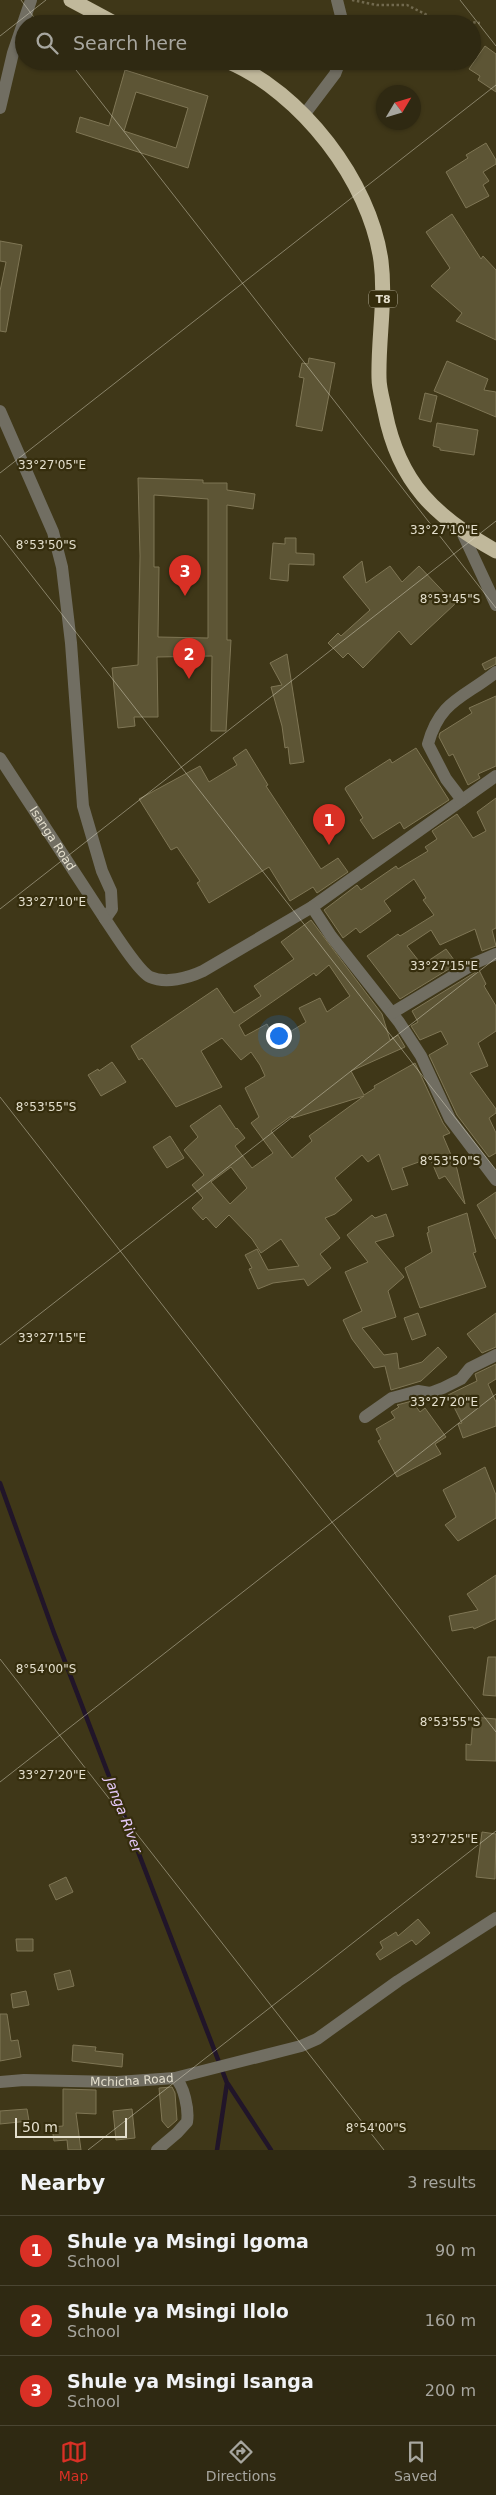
<!DOCTYPE html>
<meta charset="utf-8">
<style>
body{margin:0;font-family:"DejaVu Sans",sans-serif;background:#37311b;color:#f1f3f6}
.compass{position:absolute;left:376px;top:85px;width:45px;height:45px;border-radius:50%;background:#2f2912;box-shadow:0 1px 4px #0004;rotate:52deg}
.scale{position:absolute;left:15px;bottom:12px;width:112px;box-sizing:border-box;padding-left:5px;border:2px solid #e4dfcd;border-top:0;font-size:14px;line-height:18px;white-space:nowrap;color:#e4dfcd;-webkit-text-stroke:4px #352d0d;paint-order:stroke}
.you{position:absolute;left:278px;top:1035px;width:18px;height:18px;margin:-12px;border:4px solid #fff;border-radius:50%;background:#1a73e8;box-shadow:0 0 0 8px #1a73e833}
.badge{display:grid;place-items:center;width:32px;height:32px;border-radius:50%;background:#d93025;color:#fff;font-size:16px;font-weight:700}
.pin{position:absolute;translate:-50% -41px;filter:drop-shadow(0 1px 2px #0008)}
.pin::after{content:'';position:absolute;top:26px;width:18px;height:15px;background:inherit;clip-path:polygon(0 0,100% 0,50% 100%)}
.list{margin:0;padding:0;list-style:none}
h2{display:flex;justify-content:space-between;align-items:center;height:65px;margin:0;padding:0 20px;font-size:21px}
h2 small{font-size:16px;font-weight:400;color:#a7a69f}
.list li{display:grid;grid-template-columns:32px 1fr auto;gap:15px;align-items:center;box-sizing:border-box;height:70px;padding:0 20px;border-top:1px solid #4a4532}
.list b{display:block;font-size:19px;white-space:nowrap}
.list p{margin:0;font-size:16px;white-space:nowrap;color:#a7a69f}
.list em{font-size:16px;font-style:normal;color:#a7a69f}
.icon{flex:none;width:28px;height:28px;fill:none;stroke:currentColor;stroke-width:2;stroke-linecap:round;stroke-linejoin:round}
.map{position:relative;flex:none;width:496px;height:2150px;overflow:hidden}
.search{position:absolute;background:#2f2912;box-shadow:0 1px 4px #0004;left:15px;right:15px;top:15px;height:55px;display:flex;align-items:center;gap:12px;box-sizing:border-box;padding:0 18px;border-radius:28px;color:#a7a69f;font-size:19px}
.sheet{height:275px;background:#2f2912}
nav{display:flex;justify-content:space-around;align-items:center;box-sizing:border-box;height:70px;border-top:1px solid #4a4532;background:#2f2912;font-size:14px;color:#a7a69f}
nav a{display:grid;justify-items:center;gap:2px}
nav .on{color:#d93025}
.map>svg:first-child{display:block}
</style>
<div class="map">
<svg width="496" height="2150" viewBox="0 0 496 2150">
<rect width="100%" height="100%" fill="#3f3718"/>
<g fill="none" stroke-linecap="round" stroke-linejoin="round">
<g stroke="#211529" stroke-width="4.5">
<path d="M 0,1483 L 54,1633 L 227,2083 L 217,2150"/>
<path d="M 228,2084 L 271,2150"/>
</g>
</g>
<g fill="#5d5535" stroke="#7f7655" fill-rule="evenodd">
<path d="M 485,46 L 496,54 L 496,92 L 478,80 L 480,76 L 469,69 Z"/>
<path d="M 125,70 L 208,96 L 188,168 L 76,132 L 80,117 L 109,126 ZM 136,92 L 188,108 L 176,148 L 124,131 Z"/>
<path d="M 486,143 L 496,160 L 496,164 L 483,172 L 489,181 L 483,185 L 489,196 L 466,208 L 446,172 L 468,158 L 466,155 Z"/>
<path d="M 452,214 L 481,259 L 483,256 L 496,270 L 496,340 L 456,321 L 462,313 L 431,286 L 450,268 L 426,232 Z"/>
<path d="M 0,241 L 22,245 L 6,332 L 0,331 L 0,291 L 6,262 L 0,261 Z"/>
<path d="M 309,358 L 335,363 L 322,431 L 296,426 L 304,378 L 299,377 L 302,363 L 308,364 Z"/>
<path d="M 447,361 L 488,379 L 484,390 L 496,392 L 496,417 L 434,391 Z"/>
<path d="M 425,393 L 437,396 L 431,422 L 419,419 Z"/>
<path d="M 437,423 L 478,430 L 474,455 L 440,450 L 440,448 L 433,446 Z"/>
<path d="M 138,478 L 203,480 L 203,483 L 227,483 L 227,490 L 255,494 L 253,509 L 227,505 L 227,640 L 231,640 L 226,731 L 211,731 L 212,656 L 157,657 L 158,717 L 134,717 L 135,726 L 118,728 L 112,668 L 138,665 L 140,556 ZM 154,495 L 208,499 L 208,638 L 158,637 L 159,567 L 154,567 Z"/>
<path d="M 285,538 L 296,538 L 296,553 L 314,554 L 314,565 L 289,564 L 288,581 L 270,579 L 273,543 L 285,544 Z"/>
<path d="M 362,561 L 366,583 L 390,566 L 402,582 L 419,566 L 455,604 L 411,645 L 399,631 L 363,668 L 348,653 L 343,658 L 328,643 L 338,633 L 341,636 L 370,610 L 343,577 Z"/>
<path d="M 287,654 L 304,762 L 290,764 L 288,747 L 285,748 L 282,726 L 271,687 L 282,685 L 270,663 Z"/>
<path d="M 496,657 L 496,664 L 485,670 L 482,664 Z"/>
<path d="M 496,696 L 496,766 L 478,774 L 480,778 L 468,785 L 453,754 L 449,756 L 439,737 L 440,733 L 472,713 L 469,708 Z"/>
<path d="M 416,748 L 449,800 L 404,829 L 400,822 L 373,839 L 360,820 L 363,818 L 345,789 L 346,787 L 390,759 L 392,763 Z"/>
<path d="M 246,749 L 268,785 L 266,786 L 321,869 L 338,858 L 348,872 L 317,893 L 313,887 L 290,901 L 269,867 L 209,903 L 197,883 L 200,881 L 177,847 L 171,850 L 139,799 L 200,766 L 209,782 L 237,765 L 233,758 Z"/>
<path d="M 496,798 L 496,928 L 492,930 L 496,946 L 482,951 L 475,929 L 440,945 L 431,930 L 407,946 L 422,965 L 446,949 L 457,964 L 400,999 L 367,956 L 398,934 L 400,936 L 434,915 L 423,900 L 426,898 L 414,879 L 384,901 L 391,911 L 360,933 L 356,928 L 343,938 L 324,910 L 357,885 L 361,890 L 396,866 L 398,869 L 428,851 L 425,847 L 437,839 L 432,831 L 457,814 L 473,838 L 486,831 L 477,812 Z"/>
<path d="M 311,920 L 382,1014 L 390,1040 L 398,1035 L 405,1047 L 351,1071 L 364,1095 L 375,1088 L 374,1086 L 415,1063 L 443,1123 L 450,1133 L 443,1136 L 457,1169 L 465,1204 L 445,1176 L 439,1179 L 430,1158 L 402,1168 L 408,1185 L 392,1190 L 379,1154 L 368,1162 L 362,1155 L 335,1178 L 352,1200 L 335,1214 L 325,1218 L 340,1238 L 320,1254 L 331,1268 L 308,1286 L 304,1279 L 273,1283 L 258,1289 L 249,1269 L 252,1268 L 245,1255 L 257,1249 L 268,1270 L 299,1266 L 281,1239 L 261,1253 L 252,1239 L 229,1215 L 216,1228 L 206,1217 L 203,1220 L 192,1208 L 203,1198 L 192,1185 L 204,1175 L 184,1150 L 198,1137 L 190,1126 L 220,1105 L 236,1129 L 237,1128 L 245,1138 L 235,1146 L 252,1168 L 273,1153 L 251,1123 L 259,1117 L 245,1088 L 265,1076 L 260,1065 L 251,1052 L 241,1060 L 222,1038 L 201,1051 L 222,1087 L 176,1107 L 142,1058 L 139,1060 L 131,1046 L 217,988 L 234,1013 L 261,996 L 254,986 L 294,959 L 281,942 ZM 329,965 L 350,996 L 327,1012 L 320,998 L 299,1008 L 306,1022 L 275,1041 L 267,1024 L 245,1036 L 239,1025 L 314,973 L 316,976 ZM 364,1096 L 309,1136 L 312,1141 L 292,1158 L 271,1131 L 291,1116 L 293,1118 ZM 231,1167 L 247,1188 L 230,1204 L 211,1182 Z"/>
<path d="M 479,970 L 486,984 L 484,986 L 496,1006 L 496,1031 L 478,1043 L 488,1066 L 470,1073 L 496,1109 L 496,1113 L 489,1118 L 496,1133 L 496,1153 L 489,1157 L 457,1115 L 429,1055 L 448,1044 L 441,1031 L 420,1040 L 411,1026 L 418,1022 L 412,1011 Z"/>
<path d="M 112,1062 L 126,1082 L 101,1096 L 88,1075 L 98,1069 L 99,1071 Z"/>
<path d="M 170,1136 L 184,1158 L 167,1168 L 153,1147 Z"/>
<path d="M 496,1192 L 496,1239 L 477,1205 Z"/>
<path d="M 467,1213 L 476,1252 L 473,1253 L 486,1287 L 420,1308 L 405,1268 L 432,1252 L 427,1233 L 429,1232 L 428,1227 Z"/>
<path d="M 386,1214 L 394,1236 L 375,1242 L 404,1277 L 388,1291 L 396,1317 L 362,1328 L 384,1355 L 397,1353 L 399,1369 L 422,1362 L 438,1347 L 447,1357 L 421,1381 L 391,1390 L 385,1366 L 374,1368 L 352,1339 L 343,1320 L 362,1311 L 345,1272 L 368,1262 L 347,1235 L 372,1215 L 375,1218 Z"/>
<path d="M 418,1313 L 426,1335 L 412,1340 L 404,1318 Z"/>
<path d="M 496,1313 L 496,1347 L 482,1353 L 467,1334 Z"/>
<path d="M 496,1364 L 496,1379 L 488,1384 L 496,1402 L 496,1426 L 463,1438 L 458,1424 L 462,1423 L 448,1395 L 477,1381 L 475,1374 Z"/>
<path d="M 412,1401 L 420,1412 L 425,1408 L 446,1437 L 435,1444 L 441,1454 L 397,1477 L 378,1441 L 381,1439 L 376,1429 L 395,1418 L 391,1412 L 399,1407 L 397,1405 Z"/>
<path d="M 485,1467 L 496,1495 L 496,1518 L 458,1541 L 445,1525 L 456,1517 L 443,1490 Z"/>
<path d="M 496,1575 L 496,1619 L 474,1629 L 473,1627 L 452,1631 L 449,1616 L 478,1610 L 467,1594 Z"/>
<path d="M 488,1657 L 496,1657 L 496,1696 L 483,1695 Z"/>
<path d="M 473,1717 L 496,1719 L 496,1761 L 466,1760 L 466,1744 L 471,1745 Z"/>
<path d="M 482,1832 L 496,1834 L 495,1879 L 476,1877 Z"/>
<path d="M 66,1877 L 73,1892 L 56,1900 L 49,1885 Z"/>
<path d="M 418,1919 L 430,1933 L 416,1945 L 412,1940 L 380,1960 L 376,1954 L 383,1948 L 380,1942 L 396,1932 L 398,1936 Z"/>
<path d="M 16,1939 L 33,1939 L 33,1951 L 17,1951 Z"/>
<path d="M 70,1970 L 74,1986 L 58,1990 L 54,1974 Z"/>
<path d="M 26,1991 L 29,2005 L 13,2008 L 11,1994 Z"/>
<path d="M 0,2014 L 7,2014 L 11,2041 L 18,2040 L 21,2057 L 0,2061 Z"/>
<path d="M 73,2045 L 96,2047 L 95,2051 L 123,2054 L 122,2067 L 72,2061 Z"/>
<path d="M 172,2087 L 175,2093 L 177,2120 L 168,2128 L 162,2121 L 159,2088 Z"/>
<path d="M 63,2089 L 96,2090 L 96,2114 L 76,2113 L 81,2150 L 68,2150 L 67,2140 L 54,2141 L 52,2127 L 63,2126 Z"/>
<path d="M 27,2109 L 29,2121 L 0,2124 L 0,2111 Z"/>
<path d="M 132,2109 L 135,2138 L 116,2140 L 113,2111 Z"/>
</g>
<g fill="none" stroke-linecap="round" stroke-linejoin="round">
<path stroke="#71694e" stroke-width="2.5" stroke-dasharray="2.5 2.5" stroke-linecap="butt" d="M 352,0 L 377,5 L 407,5 L 433,18 L 480,23"/>
<g stroke="#716e62" stroke-width="12">
<path d="M 337,0 L 343,24"/>
<path d="M 0,108 L 13,53 L 31,0"/>
<path d="M 304,115 L 335,74 L 340,61"/>
<path d="M 0,411 L 53,532 L 62,567 L 71,643 L 83,806 L 102,871 L 111,891 L 112,909 L 105,919 C 114,932 138,971 150,977 C 166,984 188,978 203,971 L 312,907 L 496,776"/>
<path d="M 462,532 L 496,605"/>
<path id="s1" d="M 0,758 L 105,919"/>
<path d="M 462,800 L 446,779 L 428,744 C 440,700 464,698 496,672"/>
<path d="M 312,907 L 331,936 L 399,1022 L 421,1056 L 450,1119 L 496,1180"/>
<path d="M 392,1013 L 475,963 L 496,954"/>
<path d="M 365,1417 L 392,1398 L 418,1391 L 430,1393 L 443,1388 L 461,1379 L 470,1368 L 496,1355"/>
<path d="M 175,2078 L 301,2046 L 317,2039 L 398,1981 L 496,1918"/>
<path id="s2" d="M 0,2082 L 24,2080 L 117,2082 L 175,2078 C 184,2085 189,2110 187,2122 L 177,2133 L 157,2150"/>
</g>
<g stroke="#c0b89b" stroke-width="15">
<path d="M 71,0 L 116,24"/>
<path d="M 227,61 C 301,92 370,181 381,261 C 386,300 378,339 379,378 C 379,389 383,401 385,412 C 399,483 435,517 496,551"/>
</g>
</g>
<path fill="none" stroke="#e4dfcd" stroke-width="1" stroke-opacity="0.45" d="M 21,0 L 39,24M 460,0 L 496,46M 0,36 L 46,0M 69,61 L 496,608M 0,473 L 496,85M 0,535 L 496,1170M 0,909 L 496,521M 0,1097 L 496,1732M 0,1345 L 496,958M 0,1659 L 384,2150M 0,1782 L 496,1394M 88,2150 L 496,1831"/>
<g text-anchor="middle" dominant-baseline="central" stroke-width="4.5" stroke-linejoin="round" paint-order="stroke">
<rect fill="#352d0d" stroke="#b0aa93" stroke-width="1" x="369" y="290.5" width="28" height="17" rx="4"/>
<g font-size="11" font-weight="bold" fill="#e4dfcd">
<text x="383" y="299">T8</text>
</g>
<g font-size="12" fill="#e4dfcd" stroke="#352d0d">
<text stroke="none"><textPath href="#s1" startOffset="96">Isanga Road</textPath></text>
<text stroke="none"><textPath href="#s2" startOffset="132">Mchicha Road</textPath></text>
</g>
<g font-size="14" font-style="italic" fill="#e5c9f9" stroke="#352d0d">
<text transform="translate(124 1815) rotate(69)">Janga River</text>
</g>
</g>
<g font-size="12" text-anchor="middle" fill="#e4dfcd" stroke="#352d0d" stroke-width="4.5" stroke-linejoin="round" paint-order="stroke">
<text x="52" y="469">33°27'05"E</text>
<text x="444" y="534">33°27'10"E</text>
<text x="46" y="549">8°53'50"S</text>
<text x="450" y="603">8°53'45"S</text>
<text x="52" y="906">33°27'10"E</text>
<text x="444" y="970">33°27'15"E</text>
<text x="46" y="1111">8°53'55"S</text>
<text x="450" y="1165">8°53'50"S</text>
<text x="52" y="1342">33°27'15"E</text>
<text x="444" y="1406">33°27'20"E</text>
<text x="46" y="1673">8°54'00"S</text>
<text x="450" y="1726">8°53'55"S</text>
<text x="52" y="1779">33°27'20"E</text>
<text x="444" y="1843">33°27'25"E</text>
<text x="376" y="2132">8°54'00"S</text>
</g>
</svg>
<svg class="compass" viewBox="-18 -18 36 36"><path d="M0-13l5 13h-10z" fill="#e53935"/><path d="M0 13l5-13h-10z" fill="#a7a69f"/></svg>
<div class="scale">50 m</div>
<div class="you"></div>
<div class="pin badge" style="left:329px;top:845px">1</div>
<div class="pin badge" style="left:189px;top:679px">2</div>
<div class="pin badge" style="left:185px;top:596px">3</div>
<div class="search"><svg class="icon" aria-label="search" viewBox="0 0 24 24"><circle cx="10" cy="10" r="6"/><path d="M15 15l6 6"/></svg>Search here</div>
</div>
<section class="sheet">
<h2>Nearby<small>3 results</small></h2>
<ul class="list">
<li><span class="badge">1</span><div><b>Shule ya Msingi Igoma</b><p>School</p></div><em>90 m</em></li>
<li><span class="badge">2</span><div><b>Shule ya Msingi Ilolo</b><p>School</p></div><em>160 m</em></li>
<li><span class="badge">3</span><div><b>Shule ya Msingi Isanga</b><p>School</p></div><em>200 m</em></li>
</ul>
</section>
<nav>
<a class="on"><svg class="icon" aria-label="map" viewBox="0 0 24 24"><path d="M3 6l6-2 6 2 6-2v14l-6 2-6-2-6 2zM9 4v14M15 6v14"/></svg>Map</a>
<a><svg class="icon" aria-label="directions" viewBox="0 0 24 24"><path d="M12 3l9 9-9 9-9-9zM9 14v-3h6M13 9l2 2-2 2"/></svg>Directions</a>
<a><svg class="icon" aria-label="saved" viewBox="0 0 24 24"><path d="M7 4h10v16l-5-4-5 4z"/></svg>Saved</a>
</nav>
